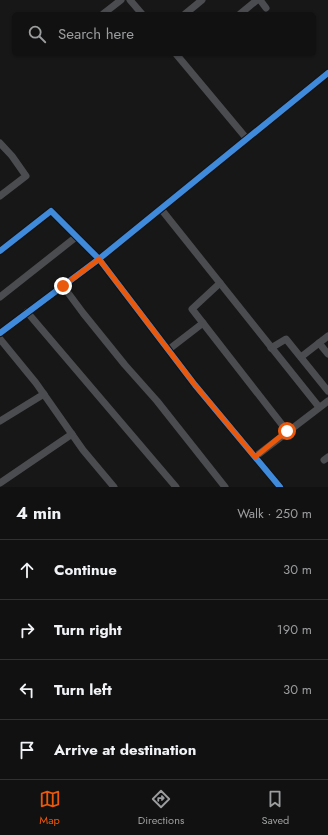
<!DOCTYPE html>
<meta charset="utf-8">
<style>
body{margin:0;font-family:Jost,sans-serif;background:#1e1f1f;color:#f1f3f6}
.stop{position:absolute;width:12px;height:12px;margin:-9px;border:3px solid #ea580c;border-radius:50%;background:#fff}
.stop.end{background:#ea580c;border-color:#fff;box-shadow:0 1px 4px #0008}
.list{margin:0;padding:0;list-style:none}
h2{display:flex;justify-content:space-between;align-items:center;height:52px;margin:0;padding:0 16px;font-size:17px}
h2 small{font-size:13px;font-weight:400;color:#9c9d9f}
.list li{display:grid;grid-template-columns:26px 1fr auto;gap:12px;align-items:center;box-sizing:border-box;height:60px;padding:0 16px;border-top:1px solid #303131}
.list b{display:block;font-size:15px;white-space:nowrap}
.list em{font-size:13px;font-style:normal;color:#9c9d9f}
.icon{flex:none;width:22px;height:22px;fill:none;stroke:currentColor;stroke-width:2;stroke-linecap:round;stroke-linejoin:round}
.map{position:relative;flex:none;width:328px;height:487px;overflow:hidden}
.search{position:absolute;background:#111;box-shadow:0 1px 3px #0004;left:12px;right:12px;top:12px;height:44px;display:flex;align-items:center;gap:10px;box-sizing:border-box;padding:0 14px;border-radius:6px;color:#9c9d9f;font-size:15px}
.sheet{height:292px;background:#111}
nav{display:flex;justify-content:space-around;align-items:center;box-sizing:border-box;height:56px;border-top:1px solid #303131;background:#111;font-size:11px;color:#9c9d9f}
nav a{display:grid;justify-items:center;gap:2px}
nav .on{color:#ea580c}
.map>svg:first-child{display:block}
</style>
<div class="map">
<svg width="328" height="487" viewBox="0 0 328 487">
<rect width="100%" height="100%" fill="#171717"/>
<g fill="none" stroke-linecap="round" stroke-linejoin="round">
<g stroke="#4b4c50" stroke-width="7">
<path d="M 130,0 L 142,14"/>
<path d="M 260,0 L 266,8"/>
<path d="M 103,14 L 121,0"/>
<path d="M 185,14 L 202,0"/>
<path d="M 240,14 L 257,0"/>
<path d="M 176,54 L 247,139"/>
<path d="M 0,143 L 12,156 L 26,176 L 0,196"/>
<path d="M 161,209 L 319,407"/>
<path d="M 0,251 L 51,211 L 99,259 L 195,385 L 280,487"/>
<path d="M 220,283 L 192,309 L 287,431"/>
<path d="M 63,286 L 83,313 L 125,365 L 157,401 L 225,487"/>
<path d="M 0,297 L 76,237"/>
<path d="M 27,312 L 176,487"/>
<path d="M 0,333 L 99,259 L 328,73"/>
<path d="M 0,339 L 36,383 L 83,450 L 114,487"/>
<path d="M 319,343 L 328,354"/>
<path d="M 271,348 L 286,339 L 328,391"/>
<path d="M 168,350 L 203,323"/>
<path d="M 301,357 L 328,336"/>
<path d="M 0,421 L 44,394"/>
<path d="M 255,457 L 328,401"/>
<path d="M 324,460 L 328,457"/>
<path d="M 0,483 L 72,434"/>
</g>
<g stroke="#111113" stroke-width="8">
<g id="cycleway">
<path d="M 0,251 L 51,211 L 99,259 L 195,385 L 280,487"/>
<path d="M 0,333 L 99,259 L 328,73"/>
</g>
</g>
<use href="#cycleway" stroke="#408adc" stroke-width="6"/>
</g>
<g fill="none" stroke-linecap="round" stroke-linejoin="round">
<path stroke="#ea580c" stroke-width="5" d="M 63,286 L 99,259 L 195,385 L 255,457 L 287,431"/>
</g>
</svg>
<div class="stop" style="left:287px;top:431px"></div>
<div class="stop end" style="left:63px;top:286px"></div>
<div class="search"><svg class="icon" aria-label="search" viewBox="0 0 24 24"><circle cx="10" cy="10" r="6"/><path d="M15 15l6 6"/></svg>Search here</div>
</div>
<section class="sheet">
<h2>4 min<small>Walk · 250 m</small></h2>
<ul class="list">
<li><svg class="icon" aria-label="ahead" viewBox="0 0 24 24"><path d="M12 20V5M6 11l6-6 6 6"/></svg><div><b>Continue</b></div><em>30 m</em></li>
<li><svg class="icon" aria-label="right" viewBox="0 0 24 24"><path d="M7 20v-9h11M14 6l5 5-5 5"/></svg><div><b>Turn right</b></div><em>190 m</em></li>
<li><svg class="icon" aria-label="left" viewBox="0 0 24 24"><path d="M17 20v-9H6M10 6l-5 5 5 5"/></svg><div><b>Turn left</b></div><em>30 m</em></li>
<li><svg class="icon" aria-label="arrive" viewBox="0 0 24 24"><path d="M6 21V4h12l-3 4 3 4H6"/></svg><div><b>Arrive at destination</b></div></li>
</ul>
</section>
<nav>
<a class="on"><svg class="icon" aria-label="map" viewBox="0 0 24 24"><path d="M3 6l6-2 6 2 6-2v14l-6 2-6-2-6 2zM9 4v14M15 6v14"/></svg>Map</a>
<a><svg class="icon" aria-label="directions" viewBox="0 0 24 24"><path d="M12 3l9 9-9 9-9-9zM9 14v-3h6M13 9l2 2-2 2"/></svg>Directions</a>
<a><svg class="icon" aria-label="saved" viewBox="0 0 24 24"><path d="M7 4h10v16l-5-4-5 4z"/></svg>Saved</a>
</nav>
